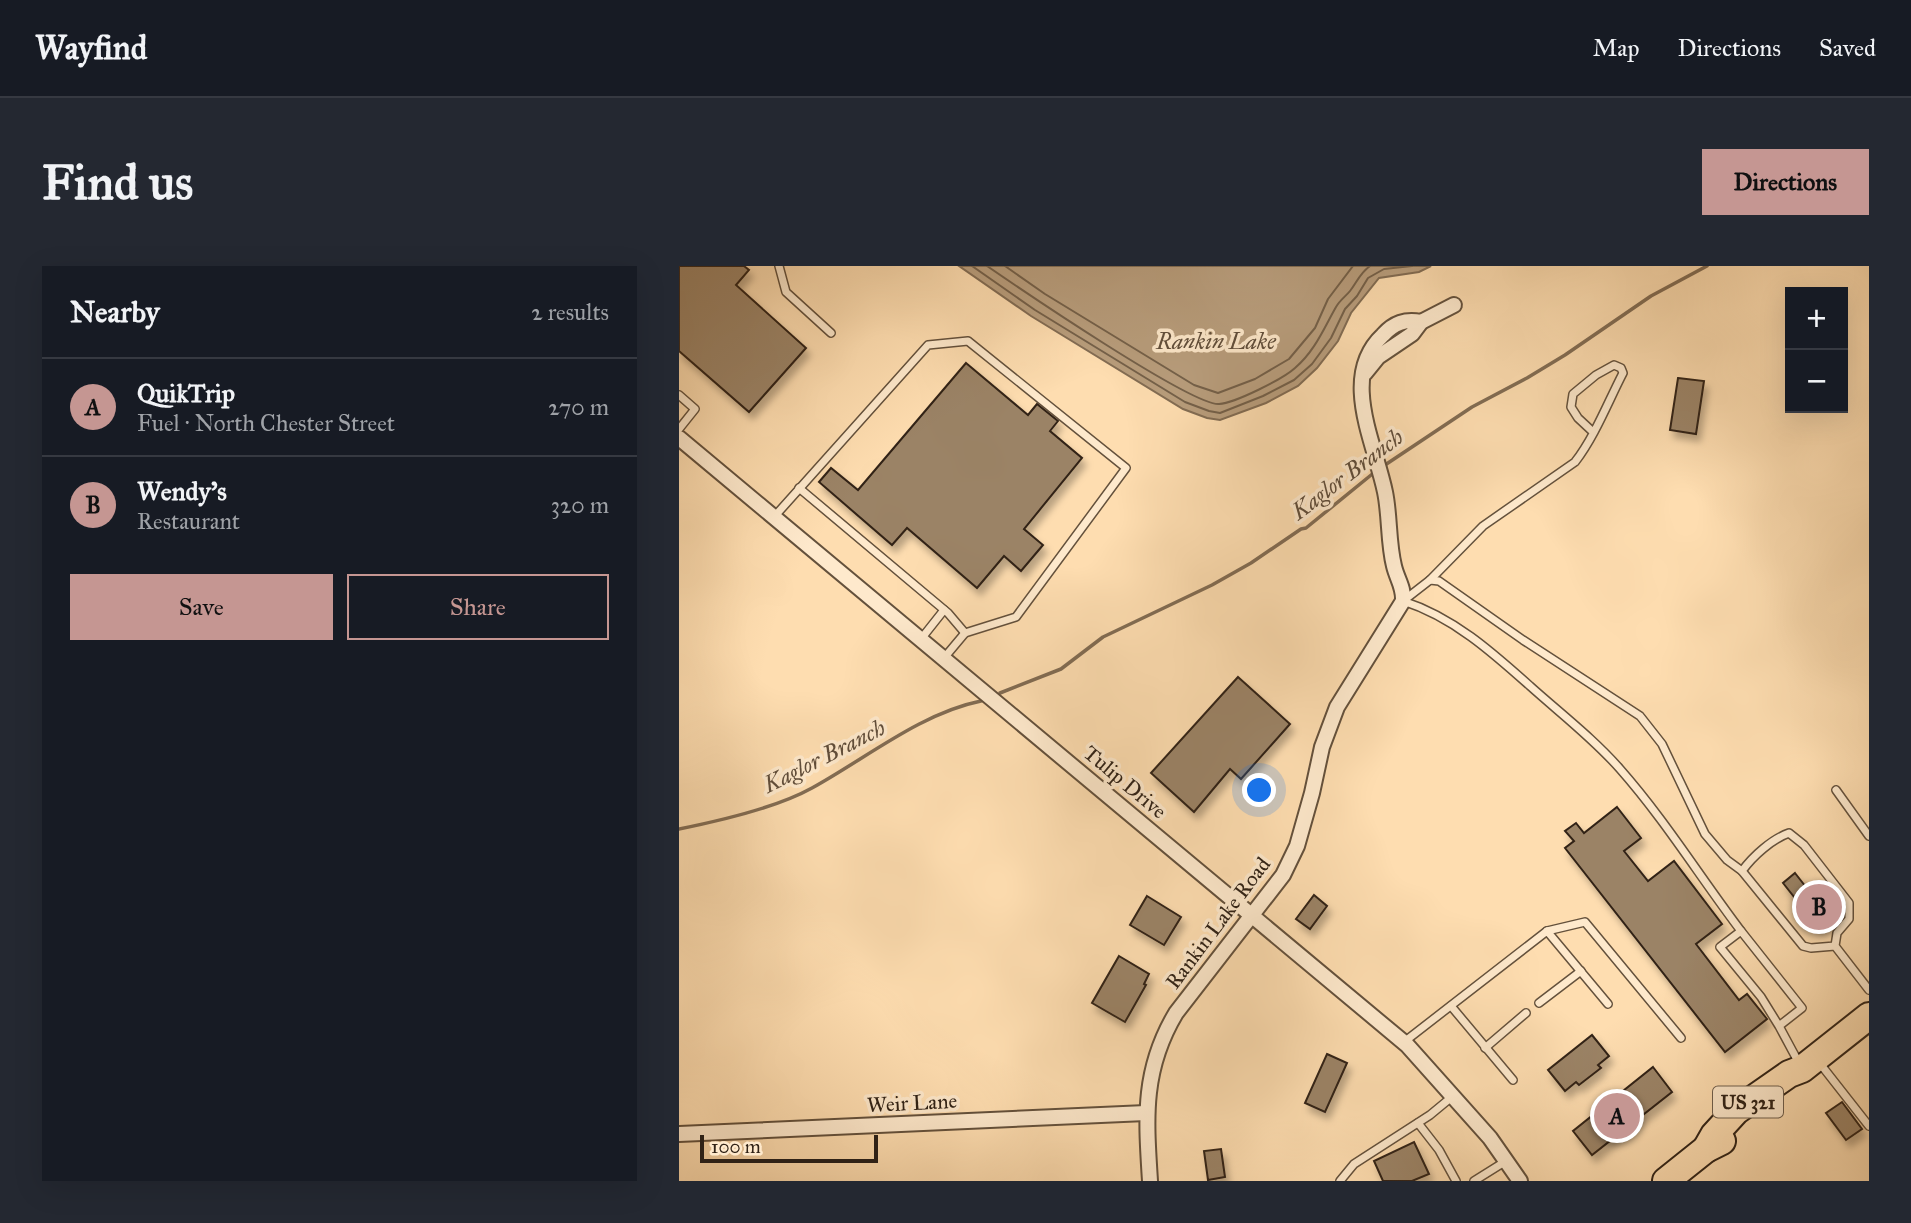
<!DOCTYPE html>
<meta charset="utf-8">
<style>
body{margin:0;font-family:"IM FELL Great Primer",serif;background:#242831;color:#f1f3f6}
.controls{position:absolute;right:21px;top:21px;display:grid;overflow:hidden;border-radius:0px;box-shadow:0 7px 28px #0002}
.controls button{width:63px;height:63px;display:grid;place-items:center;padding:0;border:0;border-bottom:2px solid #363941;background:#171b24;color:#f1f3f6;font:35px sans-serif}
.scale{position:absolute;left:21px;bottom:18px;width:178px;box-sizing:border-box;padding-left:7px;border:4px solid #302216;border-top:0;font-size:19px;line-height:24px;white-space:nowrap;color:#302216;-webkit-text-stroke:5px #fee9cc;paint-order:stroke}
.you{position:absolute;left:581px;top:525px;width:24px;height:24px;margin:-18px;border:5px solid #fff;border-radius:50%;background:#1a73e8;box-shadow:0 0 0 10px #1a73e833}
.badge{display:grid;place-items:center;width:46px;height:46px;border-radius:50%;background:#c59692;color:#111;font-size:23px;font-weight:700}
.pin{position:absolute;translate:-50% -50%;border:4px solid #fff;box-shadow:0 2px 7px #0006}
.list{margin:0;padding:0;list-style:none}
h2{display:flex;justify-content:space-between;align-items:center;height:91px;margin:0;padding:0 28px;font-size:30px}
h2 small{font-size:23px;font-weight:400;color:#9ea1a6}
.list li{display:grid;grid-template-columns:46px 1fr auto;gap:21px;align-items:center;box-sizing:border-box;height:98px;padding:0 28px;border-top:2px solid #363941}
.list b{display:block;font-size:26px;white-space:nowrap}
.list p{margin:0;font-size:23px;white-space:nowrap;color:#9ea1a6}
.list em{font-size:23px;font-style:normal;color:#9ea1a6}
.actions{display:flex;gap:14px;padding:21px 28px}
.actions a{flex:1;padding:16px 0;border:2px solid #c59692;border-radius:0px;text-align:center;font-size:24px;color:#c59692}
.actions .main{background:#c59692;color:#111}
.map{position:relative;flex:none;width:1190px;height:915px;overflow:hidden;border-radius:0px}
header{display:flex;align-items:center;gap:42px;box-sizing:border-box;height:98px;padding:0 35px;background:#171b24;border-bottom:2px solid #363941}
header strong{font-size:33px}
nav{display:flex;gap:38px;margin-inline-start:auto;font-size:24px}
.intro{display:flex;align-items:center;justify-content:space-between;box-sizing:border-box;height:168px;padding:0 42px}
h1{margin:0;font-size:49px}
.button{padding:18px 32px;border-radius:0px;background:#c59692;color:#111;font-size:24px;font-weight:700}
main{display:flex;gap:42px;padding:0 42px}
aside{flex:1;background:#171b24;border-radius:0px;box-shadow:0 7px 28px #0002}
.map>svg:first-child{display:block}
</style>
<header>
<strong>Wayfind</strong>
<nav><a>Map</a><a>Directions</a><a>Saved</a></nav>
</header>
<div class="intro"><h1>Find us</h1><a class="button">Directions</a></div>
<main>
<aside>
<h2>Nearby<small>2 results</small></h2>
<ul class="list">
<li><span class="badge">A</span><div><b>QuikTrip</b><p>Fuel · North Chester Street</p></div><em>270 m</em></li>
<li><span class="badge">B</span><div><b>Wendy's</b><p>Restaurant</p></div><em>320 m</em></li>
</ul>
<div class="actions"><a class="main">Save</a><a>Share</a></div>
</aside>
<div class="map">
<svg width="1190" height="915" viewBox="0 0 1190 915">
<defs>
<filter id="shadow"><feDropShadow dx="4" dy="7" stdDeviation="3.5" flood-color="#0004"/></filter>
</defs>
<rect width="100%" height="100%" fill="#feddb0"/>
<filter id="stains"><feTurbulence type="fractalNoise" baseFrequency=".00286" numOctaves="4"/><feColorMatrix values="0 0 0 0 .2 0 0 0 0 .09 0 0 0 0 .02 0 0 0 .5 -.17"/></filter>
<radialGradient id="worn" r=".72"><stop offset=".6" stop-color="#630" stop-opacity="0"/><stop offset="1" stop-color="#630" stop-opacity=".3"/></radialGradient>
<path fill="#b89d7c" stroke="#826c53" stroke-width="2" d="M 280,0 L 752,0 L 740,6 L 700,12 L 672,47 L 659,75 L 638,102 L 619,120 L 587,137 L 541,154 L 528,152 L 504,143 L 352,50 Z"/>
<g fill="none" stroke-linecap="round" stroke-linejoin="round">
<g stroke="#746049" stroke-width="2">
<path d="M 293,0 L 356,44 L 506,136 L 530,145 L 541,147 L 584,130 L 615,114 L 633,98 L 652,72 L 666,43 L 678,30 L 689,12 L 705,3 L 733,0"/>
<path d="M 308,0 C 340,22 513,140 540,138 C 556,137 604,113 616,102 C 636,85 645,62 657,41 C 661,34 667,30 671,25 C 678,16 681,7 691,0"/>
<path d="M 326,0 L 366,28 L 515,119 L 539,127 L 576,113 L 610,93 L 636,62 L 649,33 L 674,0"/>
</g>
<g stroke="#826c53" stroke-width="3.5">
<path d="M 703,201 L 793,141 L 848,112 L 886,89 L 972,30 L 1028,0"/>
<path d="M 321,427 L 382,403 L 424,371 L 533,319 L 572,297 L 622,263 L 627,262 L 697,205"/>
<path d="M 0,563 C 40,555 97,542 133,522 C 186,493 242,447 302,435"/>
</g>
</g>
<g fill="#9b8366" stroke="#302216" stroke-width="2" filter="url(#shadow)">
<path d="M 0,0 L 65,0 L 70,4 L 57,19 L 127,82 L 70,146 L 0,85 Z"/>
<path d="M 287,97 L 349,149 L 358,138 L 379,155 L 371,165 L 403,192 L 345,263 L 364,279 L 342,305 L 325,290 L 298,322 L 228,262 L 213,279 L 140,216 L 152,202 L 179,224 Z"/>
<path d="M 999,112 L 1025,115 L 1017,168 L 991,164 Z"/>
<path d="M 559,411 L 611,458 L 562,513 L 551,503 L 515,546 L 472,507 Z"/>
<path d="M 938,541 L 962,572 L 945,585 L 969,615 L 995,595 L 1043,658 L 1017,678 L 1060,734 L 1068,728 L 1088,753 L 1046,786 L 886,582 L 895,575 L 886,565 L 897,557 L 905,567 Z"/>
<path d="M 1116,607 L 1151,652 L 1139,661 L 1104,617 Z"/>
<path d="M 635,629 L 648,640 L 631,663 L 617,653 Z"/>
<path d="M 468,630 L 502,651 L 485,679 L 451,659 Z"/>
<path d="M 440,690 L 470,708 L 465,718 L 467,719 L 446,756 L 413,737 Z"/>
<path d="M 913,769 L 930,790 L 919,799 L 922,802 L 900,819 L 897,816 L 886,825 L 869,804 Z"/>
<path d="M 648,788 L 668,797 L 646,846 L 626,837 Z"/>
<path d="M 974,801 L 993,826 L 913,889 L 894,865 Z"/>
<path d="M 1163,836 L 1183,863 L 1167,874 L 1147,847 Z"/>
<path d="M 735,876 L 750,908 L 733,915 L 704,915 L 695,895 Z"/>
<path d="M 542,883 L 546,911 L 529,914 L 525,885 Z"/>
</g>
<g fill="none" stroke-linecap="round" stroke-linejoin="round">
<g stroke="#64513c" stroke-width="10">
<g id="lane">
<path d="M 100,0 L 107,26 L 152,67"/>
<path d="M 0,129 L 16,143 L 0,163"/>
<path d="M 120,222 L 269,347 L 286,367"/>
<path d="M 95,251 L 249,79 L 289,75 L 447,202 L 337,351 L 286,367 L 265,392"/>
<path d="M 751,314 L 804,260 L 896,196 C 916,170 929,136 944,107 L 942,102 L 935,99 L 917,109 L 894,128 L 892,141 L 899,152 L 914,166"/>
<path d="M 724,335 C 774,351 813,386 851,420 C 881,447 915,473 941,503 C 986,554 1021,611 1062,665"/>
<path d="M 724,335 L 751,314 L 760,315 L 844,374 L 961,450 L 983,478 L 1026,568 L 1048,594 L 1063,605"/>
<path d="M 242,373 L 265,344"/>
<path d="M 1157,524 L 1190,570"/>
<path d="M 868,665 L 906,656 L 1002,772"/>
<path d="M 1156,680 L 1132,682 L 1124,680 L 1063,605 C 1074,590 1093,573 1110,567 L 1125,579 L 1170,637 L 1170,653 L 1158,667 L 1156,680 L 1190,724"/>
<path d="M 860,737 L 902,705"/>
<path d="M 772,740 L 834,814"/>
<path d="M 1100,760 L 1082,731 L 1041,681 L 1062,665 L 1123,742 L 1100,760 L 1121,799"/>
<path d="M 725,776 L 868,665 L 929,738"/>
<path d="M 806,782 L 847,747"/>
<path d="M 1139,795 L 1190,860"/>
<path d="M 739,857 L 760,884 L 777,915"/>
<path d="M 661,915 L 675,898 L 751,849 L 774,830"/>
<path d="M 795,915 L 827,895"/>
</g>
</g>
<g stroke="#64513c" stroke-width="18">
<g id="street">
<path d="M 686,107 L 699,91 L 733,68 L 742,56 L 775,39"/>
<path d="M 0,172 L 728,779 L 811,872 L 841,915"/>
<path d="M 0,868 L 467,847"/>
<path d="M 471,915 C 467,852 463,804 497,747 L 604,609 L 618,580 L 633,527 L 643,481 L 658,441 L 724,335 C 725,321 718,313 715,300 C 709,276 711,250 706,226 C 696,177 660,110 704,69 C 715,57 726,53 742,56"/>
</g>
</g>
<g stroke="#302216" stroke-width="30">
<g id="highway">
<path d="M 1027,883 L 1035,869 L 1057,845 L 1110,808 L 1123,803 L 1190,750"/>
<path d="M 987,915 L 1027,883 L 1043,875"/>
</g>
</g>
<use href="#lane" stroke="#fee9cc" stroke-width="7"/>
<use href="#street" stroke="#fee9cc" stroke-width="14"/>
<use href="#highway" stroke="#feddb0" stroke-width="26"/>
</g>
<g text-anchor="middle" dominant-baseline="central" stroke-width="7" stroke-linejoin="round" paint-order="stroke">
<rect fill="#fee9cc" stroke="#6e5e4d" stroke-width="2" x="1034" y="820.5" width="70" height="31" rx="5"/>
<g font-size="19" font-weight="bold" fill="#302216">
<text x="1069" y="836">US 321</text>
</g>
<g font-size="21" fill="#302216" stroke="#fee9cc">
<text transform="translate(446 516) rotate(40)">Tulip Drive</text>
<text transform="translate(539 657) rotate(-53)">Rankin Lake Road</text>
<text transform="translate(233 837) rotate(-3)">Weir Lane</text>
</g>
<g font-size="23" font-style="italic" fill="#604d3a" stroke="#fee9cc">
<text x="537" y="75">Rankin Lake</text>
<text transform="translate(668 208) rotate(-37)">Kaglor Branch</text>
<text transform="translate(145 490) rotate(-27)">Kaglor Branch</text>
</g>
</g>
<rect width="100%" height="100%" filter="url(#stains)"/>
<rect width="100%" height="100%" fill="url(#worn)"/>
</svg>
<div class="controls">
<button>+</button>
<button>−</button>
</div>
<div class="scale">100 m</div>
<div class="you"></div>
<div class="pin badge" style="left:938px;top:850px">A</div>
<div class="pin badge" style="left:1140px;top:641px">B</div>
</div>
</main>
